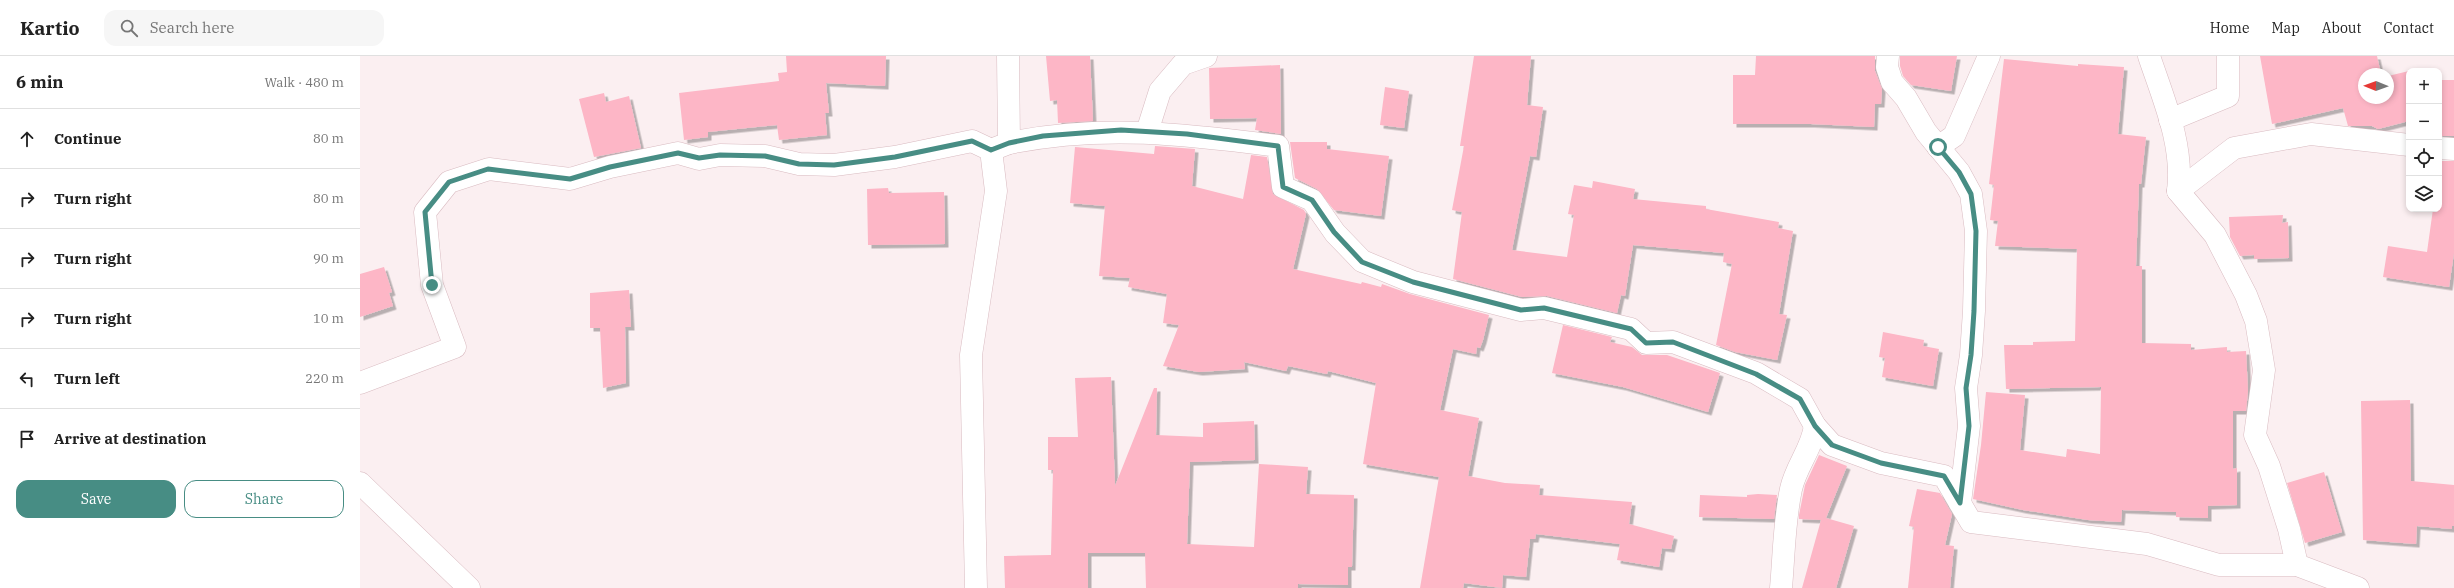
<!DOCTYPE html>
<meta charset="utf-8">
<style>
body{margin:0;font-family:"IBM Plex Serif",serif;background:#f6f6f6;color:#222}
.controls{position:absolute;right:12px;top:12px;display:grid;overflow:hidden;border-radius:8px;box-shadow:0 2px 6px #0003}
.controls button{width:36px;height:36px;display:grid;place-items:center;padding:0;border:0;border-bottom:1px solid #e0e0e0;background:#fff;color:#222;font:20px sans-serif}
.compass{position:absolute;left:1998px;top:12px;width:36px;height:36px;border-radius:50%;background:#fff;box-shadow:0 2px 6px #0003;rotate:271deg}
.stop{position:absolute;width:12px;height:12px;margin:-9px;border:3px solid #478d84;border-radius:50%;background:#fff}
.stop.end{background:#478d84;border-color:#fff;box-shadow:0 1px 4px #0008}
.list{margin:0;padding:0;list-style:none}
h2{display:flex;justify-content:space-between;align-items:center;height:52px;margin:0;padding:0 16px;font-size:17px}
h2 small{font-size:13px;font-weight:400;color:#767676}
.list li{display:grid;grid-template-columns:26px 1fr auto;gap:12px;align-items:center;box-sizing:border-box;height:60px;padding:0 16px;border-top:1px solid #e0e0e0}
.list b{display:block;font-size:15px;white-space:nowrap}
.list em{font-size:13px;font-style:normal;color:#767676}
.actions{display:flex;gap:8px;padding:12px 16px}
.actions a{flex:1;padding:9px 0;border:1px solid #478d84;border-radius:12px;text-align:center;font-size:14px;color:#478d84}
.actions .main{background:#478d84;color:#fff}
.icon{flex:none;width:22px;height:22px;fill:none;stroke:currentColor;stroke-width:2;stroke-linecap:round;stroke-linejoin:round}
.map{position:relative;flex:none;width:2094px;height:532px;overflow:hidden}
header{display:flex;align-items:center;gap:24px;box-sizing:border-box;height:56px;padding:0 20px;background:#fff;border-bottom:1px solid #e0e0e0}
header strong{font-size:19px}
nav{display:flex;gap:22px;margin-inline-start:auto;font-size:14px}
.search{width:280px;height:36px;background:#f6f6f6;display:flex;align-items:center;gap:10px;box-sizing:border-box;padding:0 14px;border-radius:12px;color:#767676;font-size:15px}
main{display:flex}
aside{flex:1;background:#fff}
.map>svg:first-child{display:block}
</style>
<header>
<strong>Kartio</strong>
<div class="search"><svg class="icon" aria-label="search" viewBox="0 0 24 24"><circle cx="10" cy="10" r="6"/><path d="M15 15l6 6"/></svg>Search here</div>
<nav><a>Home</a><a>Map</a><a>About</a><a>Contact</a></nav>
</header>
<main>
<aside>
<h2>6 min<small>Walk · 480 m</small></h2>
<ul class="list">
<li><svg class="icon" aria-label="ahead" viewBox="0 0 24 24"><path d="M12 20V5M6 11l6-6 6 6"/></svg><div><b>Continue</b></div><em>80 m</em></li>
<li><svg class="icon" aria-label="right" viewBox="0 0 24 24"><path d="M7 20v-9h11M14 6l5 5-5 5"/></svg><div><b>Turn right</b></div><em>80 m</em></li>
<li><svg class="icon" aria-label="right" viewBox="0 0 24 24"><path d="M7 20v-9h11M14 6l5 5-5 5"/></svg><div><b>Turn right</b></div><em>90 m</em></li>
<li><svg class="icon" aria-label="right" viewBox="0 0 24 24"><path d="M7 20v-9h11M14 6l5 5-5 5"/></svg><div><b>Turn right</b></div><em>10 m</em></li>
<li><svg class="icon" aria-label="left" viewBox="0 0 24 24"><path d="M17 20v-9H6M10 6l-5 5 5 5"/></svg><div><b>Turn left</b></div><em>220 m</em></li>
<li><svg class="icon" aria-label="arrive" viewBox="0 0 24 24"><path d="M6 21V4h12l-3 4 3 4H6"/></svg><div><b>Arrive at destination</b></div></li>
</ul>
<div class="actions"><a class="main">Save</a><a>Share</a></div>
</aside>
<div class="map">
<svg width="2094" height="532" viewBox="0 0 2094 532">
<defs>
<filter id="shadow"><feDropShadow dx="3.5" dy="3.5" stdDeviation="0" flood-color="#0004"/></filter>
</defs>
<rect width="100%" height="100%" fill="#fbeff1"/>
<g fill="#fdb6c6" filter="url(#shadow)">
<path d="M 426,0 L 526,0 L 525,30 L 466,27 L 469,57 L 465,57 L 467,79 L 419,84 L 417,69 L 348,76 L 348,81 L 324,84 L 319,37 L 419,25 L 418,17 L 427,16 Z"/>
<path d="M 686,0 L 730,0 L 733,65 L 698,67 L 697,44 L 690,45 Z"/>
<path d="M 1114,0 L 1171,0 L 1167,49 L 1183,51 L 1176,101 L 1170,100 L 1152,194 L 1207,201 L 1214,159 L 1208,158 L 1214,129 L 1232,132 L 1233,125 L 1275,133 L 1273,143 L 1346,150 L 1346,153 L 1419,166 L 1418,172 L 1433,175 L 1419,258 L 1427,259 L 1417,304 L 1375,296 L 1356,289 L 1372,208 L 1363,206 L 1364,197 L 1273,189 L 1265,240 L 1261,239 L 1257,257 L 1187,240 L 1162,241 L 1093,223 L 1102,156 L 1092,154 L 1104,90 L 1100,90 Z"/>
<path d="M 1396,0 L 1515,0 L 1515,15 L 1522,33 L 1521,48 L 1515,48 L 1514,71 L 1451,68 L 1373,68 L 1373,19 L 1395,19 Z"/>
<path d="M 1540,0 L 1597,0 L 1591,35 L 1551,29 L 1543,20 L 1540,10 Z"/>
<path d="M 1900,0 L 2017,0 L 2021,18 L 2004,18 L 2004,42 L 2028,42 L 2028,20 L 2049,15 L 2049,65 L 2018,73 L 2012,70 L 1988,70 L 1983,52 L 1912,68 Z"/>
<path d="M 1644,3 L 1718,10 L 1718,8 L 1764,11 L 1758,78 L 1786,81 L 1781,128 L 1779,128 L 1776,210 L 1782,210 L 1782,287 L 1831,288 L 1831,294 L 1867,291 L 1867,296 L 1886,295 L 1888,335 L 1886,355 L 1873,355 L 1873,413 L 1877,412 L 1877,449 L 1848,450 L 1848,462 L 1816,461 L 1816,456 L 1762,454 L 1761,466 L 1728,464 L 1663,454 L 1613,443 L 1621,389 L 1626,336 L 1665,339 L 1660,394 L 1706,401 L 1707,393 L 1740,398 L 1741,331 L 1646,333 L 1644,289 L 1673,289 L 1673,286 L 1715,285 L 1717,193 L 1635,190 L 1638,165 L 1630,164 L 1634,129 L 1629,128 Z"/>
<path d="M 920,9 L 921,78 L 895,74 L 897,62 L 850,63 L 849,12 Z"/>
<rect x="2079" y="24" width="15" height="56"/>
<path d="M 1025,31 L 1049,35 L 1044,72 L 1020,69 Z"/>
<path d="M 244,37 L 246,46 L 269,40 L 281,92 L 234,101 L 219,43 Z"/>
<path d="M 930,86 L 967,86 L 967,93 L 1029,100 L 1021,160 L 974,154 L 957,133 L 935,122 Z"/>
<path d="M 795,90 L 835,93 L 832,130 L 883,143 L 891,99 L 907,101 L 913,138 L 944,154 L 946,158 L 933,213 L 1001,228 L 1002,226 L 1021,231 L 1022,228 L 1050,238 L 1129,259 L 1123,284 L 1120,292 L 1117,291 L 1116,298 L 1093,293 L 1080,354 L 1119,362 L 1108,420 L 1145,427 L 1180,429 L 1179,439 L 1272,446 L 1269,468 L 1314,480 L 1311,493 L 1302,492 L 1299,511 L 1257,504 L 1260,488 L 1176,478 L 1175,483 L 1170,483 L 1166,521 L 1143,519 L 1142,532 L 1104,527 L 1103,532 L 1060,532 L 1079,421 L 1003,408 L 1016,327 L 968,315 L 967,318 L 928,310 L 926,315 L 884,306 L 885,313 L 839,316 L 803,310 L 819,269 L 803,267 L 807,238 L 768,231 L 770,222 L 739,220 L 745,150 L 710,147 L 715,91 L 794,98 Z"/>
<path d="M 2079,105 L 2094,105 L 2094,197 L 2089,231 L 2023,221 L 2028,190 L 2067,196 L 2073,153 L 2079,153 Z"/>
<path d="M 528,132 L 529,137 L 584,136 L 585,188 L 508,189 L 507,133 Z"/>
<path d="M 1923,159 L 1922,167 L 1928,166 L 1929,202 L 1894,203 L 1894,199 L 1880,200 L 1870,181 L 1869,161 Z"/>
<path d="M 24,211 L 32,236 L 29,237 L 33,250 L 0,261 L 0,218 Z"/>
<path d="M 269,234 L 271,271 L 265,271 L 266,327 L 243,332 L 240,272 L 230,272 L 230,237 Z"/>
<path d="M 1203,269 L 1252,281 L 1250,286 L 1272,291 L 1282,299 L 1307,299 L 1360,317 L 1348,356 L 1263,331 L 1192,317 Z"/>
<path d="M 1523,276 L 1564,284 L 1563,290 L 1579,293 L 1573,330 L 1522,321 L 1525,302 L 1519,301 Z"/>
<path d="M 751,321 L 755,430 L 794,332 L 797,332 L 796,379 L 843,381 L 843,367 L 894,365 L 895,404 L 830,406 L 827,488 L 894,491 L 899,408 L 948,411 L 946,438 L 994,439 L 992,511 L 988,511 L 988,529 L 938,528 L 938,532 L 786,532 L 785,497 L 728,497 L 728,532 L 645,532 L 644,500 L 691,499 L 693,414 L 688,414 L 688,381 L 718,381 L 715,322 Z"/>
<path d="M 2050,344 L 2051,425 L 2094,429 L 2094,470 L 2092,470 L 2092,473 L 2057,470 L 2056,488 L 2003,484 L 2001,345 Z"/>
<path d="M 1459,399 L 1487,410 L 1466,462 L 1494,470 L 1476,532 L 1442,532 L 1461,464 L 1439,463 L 1439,459 L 1445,429 Z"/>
<path d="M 1964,416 L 1982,476 L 1945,487 L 1927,427 Z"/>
<path d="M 1557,433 L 1580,437 L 1592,458 L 1585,489 L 1594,490 L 1590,532 L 1548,532 L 1554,471 L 1549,470 Z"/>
<path d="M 1398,438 L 1417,439 L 1414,463 L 1339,461 L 1340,439 L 1387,441 L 1387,439 Z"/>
</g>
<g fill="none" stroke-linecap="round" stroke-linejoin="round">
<g stroke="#d9bbc1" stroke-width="23">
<g id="street">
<path d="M 1528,0 L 1527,11 L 1532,26 L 1546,42 L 1566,76 L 1599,116 L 1611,138 L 1616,175 L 1614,255 L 1611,299 L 1606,332 L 1609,370 L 1600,447"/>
<path d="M 1789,0 C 1803,42 1824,89 1818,135 L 1855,179 L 1886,239 L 1896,265 L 1904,314 L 1895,379 L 1909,410 L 1929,473 L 1937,509"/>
<path d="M 1810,64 L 1868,40 L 1868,0"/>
<path d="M 787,76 L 800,35 L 823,8 L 846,0"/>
<path d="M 649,87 C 742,68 825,78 918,90 L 923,131 L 952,144 L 975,177 L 1002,205 L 1053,226 L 1161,254 L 1184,252 L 1271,273 L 1286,287 L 1313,286 L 1396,317 L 1440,343 L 1455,370 L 1472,389 L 1521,407 L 1584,420 L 1611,466 L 1787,488 L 1859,509 L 1937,509 L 1998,532"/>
<path d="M 1578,91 L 1594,80 L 1629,0"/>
<path d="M 2079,92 L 2094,93"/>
<path d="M 1818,135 L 1874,92 L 1951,78 L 2049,89"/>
<path d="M 0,327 L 95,291 L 72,229 L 65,156 L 89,126 L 129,113 L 210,123 L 250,111 L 318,97 L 339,103 L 360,99 L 405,100 L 439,108 L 474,109 L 535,101 L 612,85 L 631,94"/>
<path d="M 0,427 L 109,532"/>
<path d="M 616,532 L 611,299 L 636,135 L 631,94 L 649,87 L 648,0"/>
<path d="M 1421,532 C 1424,499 1424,466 1431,433 C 1436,410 1452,393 1455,370"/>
</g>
</g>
<use href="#street" stroke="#fff" stroke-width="22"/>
</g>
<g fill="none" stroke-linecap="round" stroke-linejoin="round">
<path stroke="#478d84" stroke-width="5" d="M 72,229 L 65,156 L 89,126 L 128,113 L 210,123 L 250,111 L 318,97 L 339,102 L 360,99 L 405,100 L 439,108 L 474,109 L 535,101 L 612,85 L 631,94 L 649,87 L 683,80 L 761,74 L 827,78 L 918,90 L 923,131 L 952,144 L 974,176 L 1002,206 L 1053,226 L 1161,254 L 1184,252 L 1271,273 L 1286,287 L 1313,286 L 1396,318 L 1440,343 L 1455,370 L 1472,389 L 1521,407 L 1584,420 L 1600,447 L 1609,370 L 1606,332 L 1611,299 L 1614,255 L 1616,175 L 1611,138 L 1599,116 L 1578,91"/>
</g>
</svg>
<div class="controls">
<button>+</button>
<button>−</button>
<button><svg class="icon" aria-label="locate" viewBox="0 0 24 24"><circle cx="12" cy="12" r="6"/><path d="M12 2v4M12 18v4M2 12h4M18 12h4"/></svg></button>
<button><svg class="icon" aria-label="layers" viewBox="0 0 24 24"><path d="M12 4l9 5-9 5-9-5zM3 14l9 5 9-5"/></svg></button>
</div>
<svg class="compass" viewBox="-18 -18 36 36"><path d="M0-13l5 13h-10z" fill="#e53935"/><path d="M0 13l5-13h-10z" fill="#767676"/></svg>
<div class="stop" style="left:1578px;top:91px"></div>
<div class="stop end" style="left:72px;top:229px"></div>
</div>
</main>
